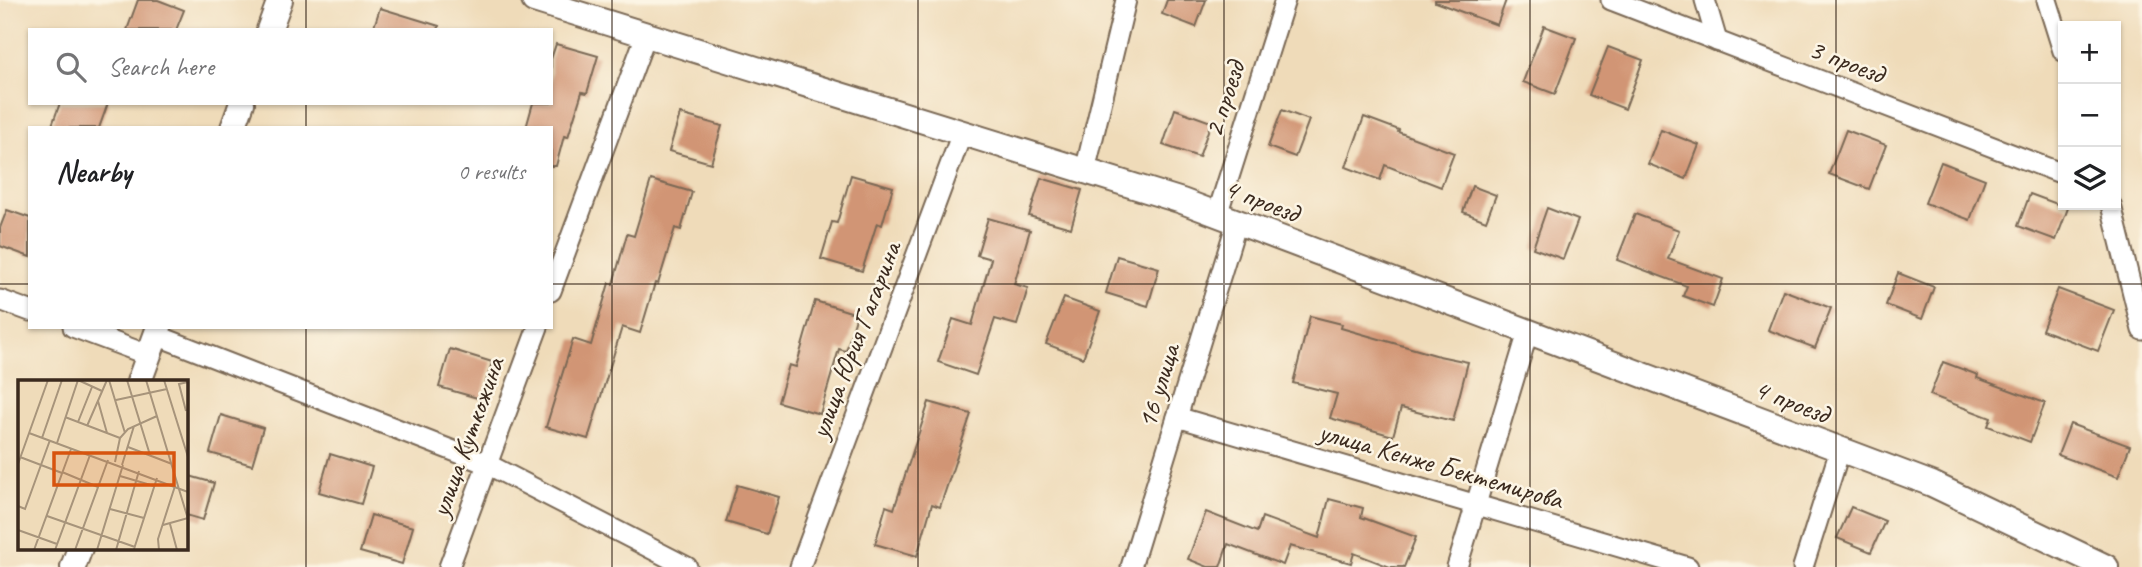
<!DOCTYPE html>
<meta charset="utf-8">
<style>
body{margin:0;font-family:Caveat,sans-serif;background:#f6f6f6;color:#202124}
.controls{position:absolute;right:21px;top:21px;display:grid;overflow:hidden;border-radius:0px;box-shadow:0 2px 5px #0004}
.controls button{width:63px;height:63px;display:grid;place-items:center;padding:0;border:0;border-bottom:2px solid #e0e0e0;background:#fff;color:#202124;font:35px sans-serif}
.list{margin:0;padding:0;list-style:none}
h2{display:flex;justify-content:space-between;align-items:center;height:91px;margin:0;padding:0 28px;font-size:30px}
h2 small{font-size:23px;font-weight:400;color:#757577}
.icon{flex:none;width:38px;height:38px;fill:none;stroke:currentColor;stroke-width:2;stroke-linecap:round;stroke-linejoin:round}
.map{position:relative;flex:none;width:2142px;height:567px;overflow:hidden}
.search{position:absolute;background:#fff;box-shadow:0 2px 5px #0004;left:28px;top:28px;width:525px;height:77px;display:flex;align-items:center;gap:18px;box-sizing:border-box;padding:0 24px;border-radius:0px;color:#757577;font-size:26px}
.panel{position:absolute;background:#fff;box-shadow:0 2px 5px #0004;left:28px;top:126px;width:525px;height:203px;border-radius:0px}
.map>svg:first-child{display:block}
</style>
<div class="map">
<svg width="2142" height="567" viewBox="0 0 2142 567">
<rect width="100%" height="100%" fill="#fcf5e5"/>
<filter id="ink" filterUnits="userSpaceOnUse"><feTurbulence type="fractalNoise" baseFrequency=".0143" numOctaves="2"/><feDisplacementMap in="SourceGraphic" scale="14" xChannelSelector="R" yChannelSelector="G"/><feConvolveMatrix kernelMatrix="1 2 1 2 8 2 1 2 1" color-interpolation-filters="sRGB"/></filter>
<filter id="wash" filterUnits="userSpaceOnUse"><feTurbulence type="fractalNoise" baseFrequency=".00686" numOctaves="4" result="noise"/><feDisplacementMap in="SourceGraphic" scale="28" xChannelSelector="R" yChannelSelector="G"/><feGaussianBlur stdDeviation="1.57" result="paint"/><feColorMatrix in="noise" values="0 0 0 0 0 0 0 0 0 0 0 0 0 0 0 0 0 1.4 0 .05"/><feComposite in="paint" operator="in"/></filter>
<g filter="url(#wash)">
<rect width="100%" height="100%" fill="#efdbb9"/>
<g id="blocks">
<g fill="#d19574">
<path d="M 138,0 L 158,0 L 184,10 L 176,30 L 127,30 Z"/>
<path d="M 1167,0 L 1206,0 L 1196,27 L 1162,14 Z"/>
<path d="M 1435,0 L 1506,0 L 1497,25 L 1435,2 Z"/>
<path d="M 380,8 L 439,26 L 438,30 L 373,30 Z"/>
<path d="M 1544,26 L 1576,38 L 1555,94 L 1523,82 Z"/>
<path d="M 556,44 L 598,56 L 587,93 L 582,92 L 568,137 L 564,136 L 556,166 L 551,166 L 551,128 L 526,128 L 533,103 L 551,103 L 551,59 Z"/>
<path d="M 1608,47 L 1643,60 L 1625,109 L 1589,95 Z"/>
<path d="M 60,103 L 108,103 L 99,128 L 51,128 Z"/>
<path d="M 1175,109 L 1211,122 L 1199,157 L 1163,145 Z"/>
<path d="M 1282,110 L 1309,120 L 1295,157 L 1268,147 Z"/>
<path d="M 680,114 L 722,126 L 711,163 L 669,151 Z"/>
<path d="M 1364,117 L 1399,130 L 1398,132 L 1454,153 L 1441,187 L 1385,165 L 1380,180 L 1346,167 Z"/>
<path d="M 1661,130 L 1699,145 L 1686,179 L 1648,164 Z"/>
<path d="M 1846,130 L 1886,145 L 1869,189 L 1829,174 Z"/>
<path d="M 1941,162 L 1985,179 L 1970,220 L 1925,203 Z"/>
<path d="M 851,175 L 893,187 L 882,225 L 877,223 L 862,271 L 821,259 L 832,222 L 837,223 Z"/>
<path d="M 1041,178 L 1082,190 L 1071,228 L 1029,216 Z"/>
<path d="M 651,180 L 692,192 L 681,230 L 675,228 L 658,284 L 655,283 L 640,333 L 622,327 L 588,439 L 546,427 L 573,339 L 591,345 L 609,283 L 613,284 L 627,234 L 634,236 Z"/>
<path d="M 1472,186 L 1496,195 L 1486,221 L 1463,212 Z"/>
<path d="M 2030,194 L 2068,208 L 2056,240 L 2018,226 Z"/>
<path d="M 1547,208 L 1578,220 L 1563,259 L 1533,248 Z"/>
<path d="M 7,210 L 30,218 L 30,257 L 0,246 L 0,228 Z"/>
<path d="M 1635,214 L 1679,230 L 1668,259 L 1723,279 L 1713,307 L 1683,296 L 1687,286 L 1617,260 Z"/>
<path d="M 988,218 L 1030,230 L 1014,284 L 1028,288 L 1017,325 L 995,319 L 976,375 L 938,362 L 953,319 L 972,325 L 991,259 L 977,255 Z"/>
<path d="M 1117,256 L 1159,268 L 1148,306 L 1106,293 Z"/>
<path d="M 1898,273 L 1934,287 L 1922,319 L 1886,305 Z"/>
<path d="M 2058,289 L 2114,310 L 2098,351 L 2042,330 Z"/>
<path d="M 1783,290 L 1831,308 L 1815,348 L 1768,330 Z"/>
<path d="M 1064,298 L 1100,311 L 1083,358 L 1046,344 Z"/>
<path d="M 815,301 L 857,314 L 846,351 L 839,349 L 820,414 L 778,402 L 789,365 L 796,367 Z"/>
<path d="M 1310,316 L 1342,324 L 1341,328 L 1439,356 L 1468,362 L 1453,421 L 1401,408 L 1393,436 L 1330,418 L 1337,394 L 1293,383 Z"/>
<path d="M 450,349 L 492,362 L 481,399 L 439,387 Z"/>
<path d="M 1943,362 L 1978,375 L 1977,378 L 2045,403 L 2030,442 L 1988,426 L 1991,418 L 1930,395 Z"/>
<path d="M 929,402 L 971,414 L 940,507 L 932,504 L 917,556 L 875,544 L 886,506 L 894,509 Z"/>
<path d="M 221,415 L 263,428 L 252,465 L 210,453 Z"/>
<path d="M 2070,424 L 2130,446 L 2118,477 L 2058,455 Z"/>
<path d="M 330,454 L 372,467 L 361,504 L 319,492 Z"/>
<path d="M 186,475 L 214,483 L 203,520 L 186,515 Z"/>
<path d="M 737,485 L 779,497 L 767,534 L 726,522 Z"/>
<path d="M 1329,499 L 1363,508 L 1361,517 L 1416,537 L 1404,567 L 1390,567 L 1354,553 L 1351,563 L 1290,546 L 1283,565 L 1228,544 L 1220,567 L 1208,567 L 1188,559 L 1206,512 L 1257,532 L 1262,517 L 1319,538 Z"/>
<path d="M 1851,507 L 1885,521 L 1871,552 L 1837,538 Z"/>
<path d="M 371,515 L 413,527 L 402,564 L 360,552 Z"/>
</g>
</g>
</g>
<g filter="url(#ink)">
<use href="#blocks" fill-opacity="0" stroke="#7a6854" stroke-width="2"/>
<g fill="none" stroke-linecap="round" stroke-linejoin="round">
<g stroke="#7a6854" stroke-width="23">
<g id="minor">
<path d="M 1611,0 L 2063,174"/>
<path d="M 1705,0 L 1717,41"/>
<path d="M 2047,0 L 2063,51"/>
<path d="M 1085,171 L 1126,0"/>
<path d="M 2111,205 L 2142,330"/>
<path d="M 1217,215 L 1285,0"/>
<path d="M 551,291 L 646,35"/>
<path d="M 0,300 L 30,311"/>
<path d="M 73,327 L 148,355"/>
<path d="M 156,335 L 487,464 L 687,567"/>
<path d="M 1177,417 L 1688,567"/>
<path d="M 449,567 L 538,327"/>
<path d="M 800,567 L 962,133"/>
<path d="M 1131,567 L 1237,222"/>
<path d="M 1457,567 L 1528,332"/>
<path d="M 1803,567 L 1840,450"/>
</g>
</g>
<g stroke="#7a6854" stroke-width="28">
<g id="tertiary">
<path d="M 534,0 L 1182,201 L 1932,484 L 2106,567"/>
<path d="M 269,30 L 280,0"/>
<path d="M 233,128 L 242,103"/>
<path d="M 139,382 L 159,327"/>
<path d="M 73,567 L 80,548"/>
</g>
</g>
<use href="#minor" stroke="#fff" stroke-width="19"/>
<use href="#tertiary" stroke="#fff" stroke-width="24"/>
</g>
</g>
<path fill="none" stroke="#3b2a1e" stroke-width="2" stroke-opacity="0.55" d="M 306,0 L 306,30M 612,0 L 612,567M 918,0 L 918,567M 1224,0 L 1224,567M 1530,0 L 1530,567M 1836,0 L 1836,567M 306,103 L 306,128M 0,284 L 30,284M 551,284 L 2142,284M 306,327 L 306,567"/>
<g text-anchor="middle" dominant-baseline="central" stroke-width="5" stroke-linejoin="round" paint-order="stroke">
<g font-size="28" fill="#3b2a1e" stroke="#fcf5e5">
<text transform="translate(1847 61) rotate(21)">3 проезд</text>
<text transform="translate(1224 99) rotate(-72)">2 проезд</text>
<text transform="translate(1262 200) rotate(21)">4 проезд</text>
<text transform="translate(855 340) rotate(-69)">улица Юрия Гагарина</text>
<text transform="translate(1158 386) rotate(-73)">16 улица</text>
<text transform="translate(1792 401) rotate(21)">4 проезд</text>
<text transform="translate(467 437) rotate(-70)">улица Куткожина</text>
<text transform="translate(1441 465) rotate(16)">улица Кенже Бектемирова</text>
</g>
</g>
<g transform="translate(18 380)">
<rect width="170" height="170" fill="#efdbb9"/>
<path fill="none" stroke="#a7947b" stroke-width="2" d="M 60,0 L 84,11M 91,0 L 107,53M 109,0 L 132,75M 128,0 L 170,139M 146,0 L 170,77M 98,20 L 149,9M 80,21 L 89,53M 168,31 L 161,4 L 170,2M 47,37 L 102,58M 60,42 L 74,7M 69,46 L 89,0M 11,53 L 170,112M 24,58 L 44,0M 39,63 L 60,0M 110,67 L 154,84M 2,77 L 44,93M 97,82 L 102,58 L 110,49 L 139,36M 0,84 L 30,0M 104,85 L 116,46M 44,92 L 80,107M 102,96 L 136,106M 0,126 L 7,129 L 32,60M 92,129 L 126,138M 29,136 L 117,167M 152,144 L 159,170M 145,145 L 170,138M 0,150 L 39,164M 116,169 L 139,98M 16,170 L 53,69M 37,170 L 72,75M 57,170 L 90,80M 79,170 L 105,85M 98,170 L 121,91M 141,170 L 140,159 L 157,106"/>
<path fill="#d7540e" fill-opacity="0.15" stroke="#d7540e" stroke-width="3.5" d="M 36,73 L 156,73 L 156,105 L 36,105 Z"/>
<rect width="170" height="170" fill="none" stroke="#3b2a1e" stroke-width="3.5"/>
</g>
</svg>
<div class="controls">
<button>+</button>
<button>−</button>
<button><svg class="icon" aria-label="layers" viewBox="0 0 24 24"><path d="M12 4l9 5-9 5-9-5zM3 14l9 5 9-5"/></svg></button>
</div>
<div class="search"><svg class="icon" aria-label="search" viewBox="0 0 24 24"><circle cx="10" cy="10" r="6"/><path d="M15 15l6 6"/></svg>Search here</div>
<section class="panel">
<h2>Nearby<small>0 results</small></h2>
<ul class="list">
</ul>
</section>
</div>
